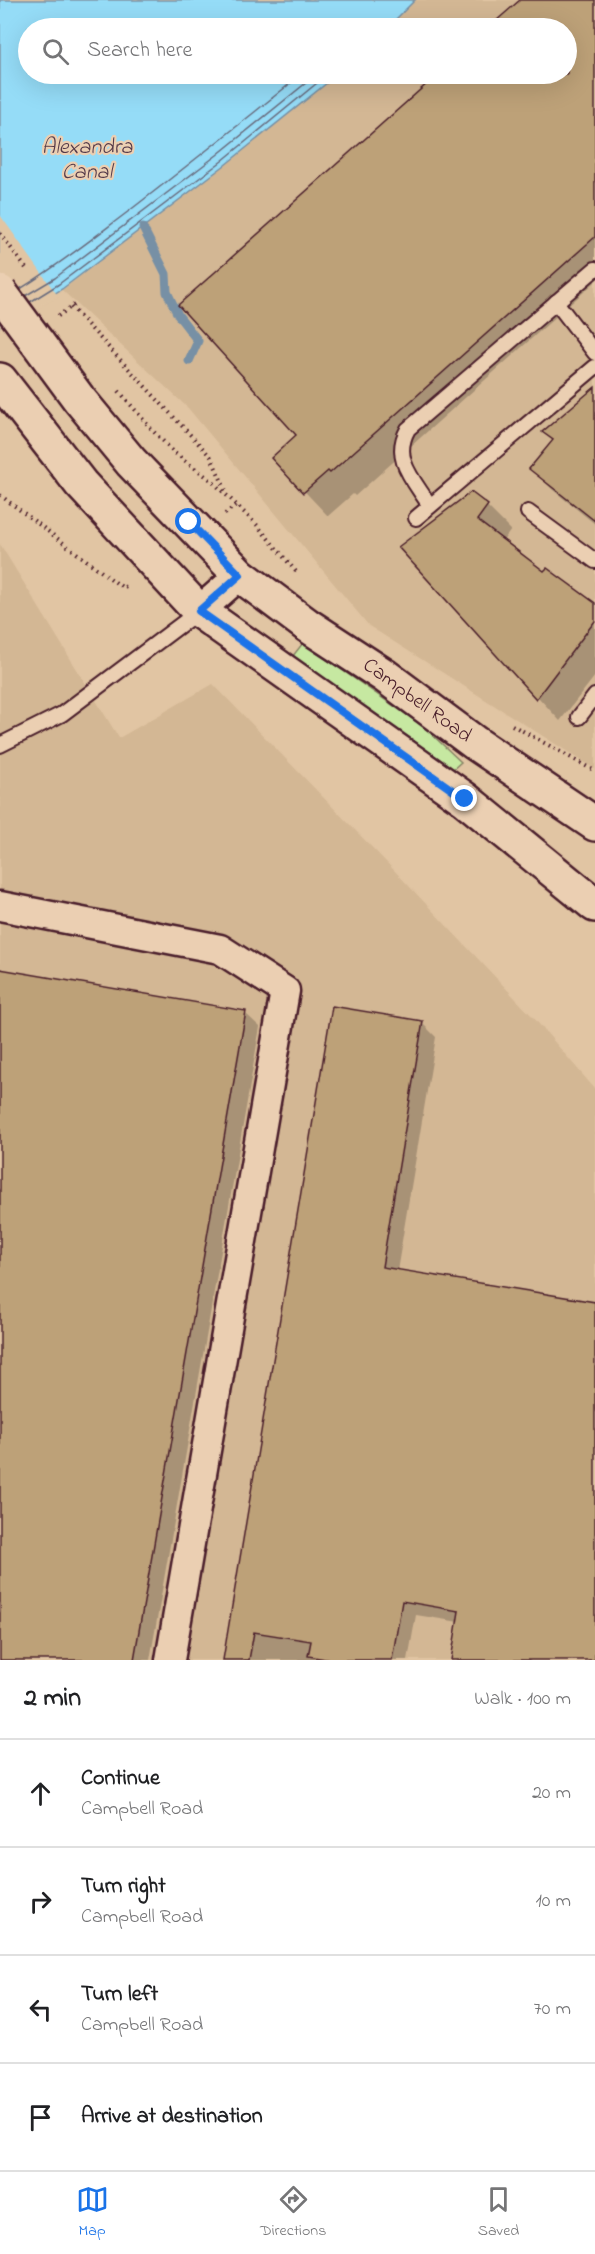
<!DOCTYPE html>
<meta charset="utf-8">
<style>
body{margin:0;font-family:"Indie Flower",sans-serif;background:#f6f6f6;color:#202124}
.stop{position:absolute;width:18px;height:18px;margin:-14px;border:4px solid #1a73e8;border-radius:50%;background:#fff}
.stop.end{background:#1a73e8;border-color:#fff;box-shadow:0 2px 6px #0008}
.list{margin:0;padding:0;list-style:none}
h2{display:flex;justify-content:space-between;align-items:center;height:78px;margin:0;padding:0 24px;font-size:26px}
h2 small{font-size:20px;font-weight:400;color:#757577}
.list li{display:grid;grid-template-columns:39px 1fr auto;gap:18px;align-items:center;box-sizing:border-box;height:108px;padding:0 24px;border-top:2px solid #e0e0e0}
.list b{display:block;font-size:22px;white-space:nowrap}
.list p{margin:0;font-size:20px;white-space:nowrap;color:#757577}
.list em{font-size:20px;font-style:normal;color:#757577}
.icon{flex:none;width:33px;height:33px;fill:none;stroke:currentColor;stroke-width:2;stroke-linecap:round;stroke-linejoin:round}
.map{position:relative;flex:none;width:595px;height:1660px;overflow:hidden}
.search{position:absolute;background:#fff;box-shadow:0 6px 24px #0002;left:18px;right:18px;top:18px;height:66px;display:flex;align-items:center;gap:15px;box-sizing:border-box;padding:0 21px;border-radius:33px;color:#757577;font-size:22px}
.sheet{height:510px;background:#fff}
nav{display:flex;justify-content:space-around;align-items:center;box-sizing:border-box;height:84px;border-top:2px solid #e0e0e0;background:#fff;font-size:16px;color:#757577}
nav a{display:grid;justify-items:center;gap:3px}
nav .on{color:#1a73e8}
.map>svg:first-child{display:block}
</style>
<div class="map">
<svg width="595" height="1660" viewBox="0 0 595 1660">
<rect width="100%" height="100%" fill="#e1c5a3"/>
<filter id="ink" filterUnits="userSpaceOnUse"><feTurbulence type="fractalNoise" baseFrequency=".0167" numOctaves="2"/><feDisplacementMap in="SourceGraphic" scale="12" xChannelSelector="R" yChannelSelector="G"/><feConvolveMatrix kernelMatrix="1 2 1 2 8 2 1 2 1" color-interpolation-filters="sRGB"/></filter>
<g filter="url(#ink)">
<g fill="#d3b794">
<path d="M 415,0 L 595,0 L 595,769 L 369,626 L 188,408 L 62,290 L 225,165 L 338,74 L 566,74 L 566,28 L 387,28 Z"/>
<path d="M 0,544 L 119,738 L 213,684 L 391,867 L 533,1017 L 595,1089 L 595,1660 L 0,1660 Z"/>
</g>
<path fill="#c6e8a1" stroke="#888466" stroke-width="1.5" d="M 303,643 L 424,727 L 461,762 L 451,771 L 292,657 Z"/>
<path fill="#95dcf7" stroke="#7790a5" stroke-width="1.5" d="M 0,0 L 415,0 L 387,28 L 28,28 L 28,74 L 338,74 L 225,165 L 62,289 L 0,327 Z"/>
<path fill="#e1c5a3" d="M 0,215 L 58,296 L 0,330 Z"/>
<g fill="#0003">
<path d="M 522,0 L 595,0 L 595,282 L 355,496 L 353,494 L 328,516 L 273,458 L 298,435 L 180,305 L 440,74 L 566,74 L 566,28 L 490,28 Z"/>
<path d="M 595,398 L 595,524 L 553,490 L 531,469 L 554,441 L 545,432 Z"/>
<path d="M 487,506 L 511,530 L 502,542 L 544,573 L 595,605 L 595,676 L 560,721 L 401,547 Z"/>
<path d="M 0,971 L 245,1013 L 260,1027 L 150,1660 L 0,1660 Z"/>
<path d="M 422,1023 L 436,1037 L 397,1271 L 595,1303 L 595,1660 L 453,1660 L 459,1622 L 416,1615 L 408,1660 L 224,1660 Z"/>
</g>
<g fill="none" stroke-linecap="round" stroke-linejoin="round">
<g stroke="#686b7d" stroke-width="1.5">
<path d="M 20,289 C 58,266 93,238 129,211 C 187,166 245,120 302,74"/>
<path d="M 25,296 L 55,278 L 217,155 L 317,74"/>
<path d="M 30,302 L 59,284 L 222,161 L 328,74"/>
</g>
<path stroke="#7790a5" stroke-width="9" d="M 143,228 L 166,274 L 167,292 L 178,315 L 198,341 L 189,361"/>
</g>
<g fill="#bda178" stroke="#4a1f2b" stroke-width="1.5">
<path d="M 520,0 L 595,0 L 595,237 L 330,473 L 328,471 L 303,493 L 271,458 L 296,435 L 178,305 L 438,74 L 567,74 L 567,28 L 488,28 Z"/>
<path d="M 595,387 L 595,521 L 529,469 L 553,440 L 542,432 Z"/>
<path d="M 471,492 L 488,505 L 477,520 L 544,571 L 547,568 L 595,603 L 595,621 L 536,699 L 398,547 Z"/>
<path d="M 0,969 L 246,1011 L 134,1660 L 0,1660 Z"/>
<path d="M 332,1006 L 423,1021 L 382,1267 L 595,1302 L 595,1660 L 451,1660 L 459,1611 L 402,1601 L 392,1660 L 331,1660 L 308,1656 L 311,1641 L 254,1632 L 249,1660 L 223,1660 Z"/>
</g>
<g fill="none" stroke-linecap="round" stroke-linejoin="round">
<g stroke="#4a1f2b" stroke-width="18">
<g id="service">
<path d="M 556,302 L 595,353"/>
<path d="M 430,506 C 414,480 391,459 408,429 L 595,269"/>
<path d="M 528,512 L 595,561"/>
<path d="M 416,518 L 595,367"/>
<path d="M 579,717 L 595,696"/>
<path d="M 0,745 L 62,714 L 199,611"/>
</g>
</g>
<g stroke="#4a1f2b" stroke-width="33">
<g id="minor">
<path d="M 199,611 L 240,575"/>
<path d="M 0,906 L 220,949 L 285,991 L 170,1660"/>
</g>
</g>
<g stroke="#4a1f2b" stroke-width="38">
<g id="primary">
<path d="M 37,342 L 79,399 L 131,462 L 240,575 L 307,625 L 385,676 L 475,743 L 595,824"/>
<path d="M 0,380 L 81,484 L 199,611 L 465,799 L 595,905"/>
</g>
</g>
<g stroke="#4a1f2b" stroke-width="4" stroke-dasharray="1.5 4.5" stroke-linecap="butt">
<path d="M 71,307 L 211,457 L 227,493"/>
<path d="M 58,316 L 77,303"/>
<path d="M 119,391 L 154,432 L 176,454 L 211,480 L 257,525 L 298,574"/>
<path d="M 0,495 L 123,588 L 129,584"/>
<path d="M 225,514 L 236,505"/>
<path d="M 512,725 L 595,771"/>
</g>
<use href="#service" stroke="#ebcfb2" stroke-width="14"/>
<use href="#minor" stroke="#ebcfb2" stroke-width="28"/>
<use href="#primary" stroke="#ebcfb2" stroke-width="33"/>
<g stroke="#4a1f2b" stroke-width="38" stroke-linecap="butt">
<path id="primary-bridge" d="M 0,292 L 37,342"/>
</g>
<path stroke="#4a1f2b" stroke-width="4" stroke-dasharray="1.5 4.5" stroke-linecap="butt" d="M 0,233 L 28,271"/>
<use href="#primary-bridge" stroke="#ebcfb2" stroke-width="33"/>
</g>
</g>
<g fill="none" stroke-linecap="round" stroke-linejoin="round" filter="url(#ink)">
<path stroke="#1a73e8" stroke-width="8" d="M 189,522 L 240,575 L 199,611 L 465,799"/>
</g>
<g text-anchor="middle" dominant-baseline="central" stroke-width="4.5" stroke-linejoin="round" paint-order="stroke">
<g font-size="21" fill="#4a1f2b" stroke="#ebcfb2">
<text transform="translate(417 701) rotate(36)">Campbell Road</text>
</g>
<g font-size="22" font-style="italic" fill="#553b4a" stroke="#ebcfb2">
<text x="87" y="148">Alexandra<tspan x="87" dy="25">Canal</tspan></text>
</g>
</g>
</svg>
<div class="stop" style="left:189px;top:522px"></div>
<div class="stop end" style="left:465px;top:799px"></div>
<div class="search"><svg class="icon" aria-label="search" viewBox="0 0 24 24"><circle cx="10" cy="10" r="6"/><path d="M15 15l6 6"/></svg>Search here</div>
</div>
<section class="sheet">
<h2>2 min<small>Walk · 100 m</small></h2>
<ul class="list">
<li><svg class="icon" aria-label="ahead" viewBox="0 0 24 24"><path d="M12 20V5M6 11l6-6 6 6"/></svg><div><b>Continue</b><p>Campbell Road</p></div><em>20 m</em></li>
<li><svg class="icon" aria-label="right" viewBox="0 0 24 24"><path d="M7 20v-9h11M14 6l5 5-5 5"/></svg><div><b>Turn right</b><p>Campbell Road</p></div><em>10 m</em></li>
<li><svg class="icon" aria-label="left" viewBox="0 0 24 24"><path d="M17 20v-9H6M10 6l-5 5 5 5"/></svg><div><b>Turn left</b><p>Campbell Road</p></div><em>70 m</em></li>
<li><svg class="icon" aria-label="arrive" viewBox="0 0 24 24"><path d="M6 21V4h12l-3 4 3 4H6"/></svg><div><b>Arrive at destination</b></div></li>
</ul>
</section>
<nav>
<a class="on"><svg class="icon" aria-label="map" viewBox="0 0 24 24"><path d="M3 6l6-2 6 2 6-2v14l-6 2-6-2-6 2zM9 4v14M15 6v14"/></svg>Map</a>
<a><svg class="icon" aria-label="directions" viewBox="0 0 24 24"><path d="M12 3l9 9-9 9-9-9zM9 14v-3h6M13 9l2 2-2 2"/></svg>Directions</a>
<a><svg class="icon" aria-label="saved" viewBox="0 0 24 24"><path d="M7 4h10v16l-5-4-5 4z"/></svg>Saved</a>
</nav>
